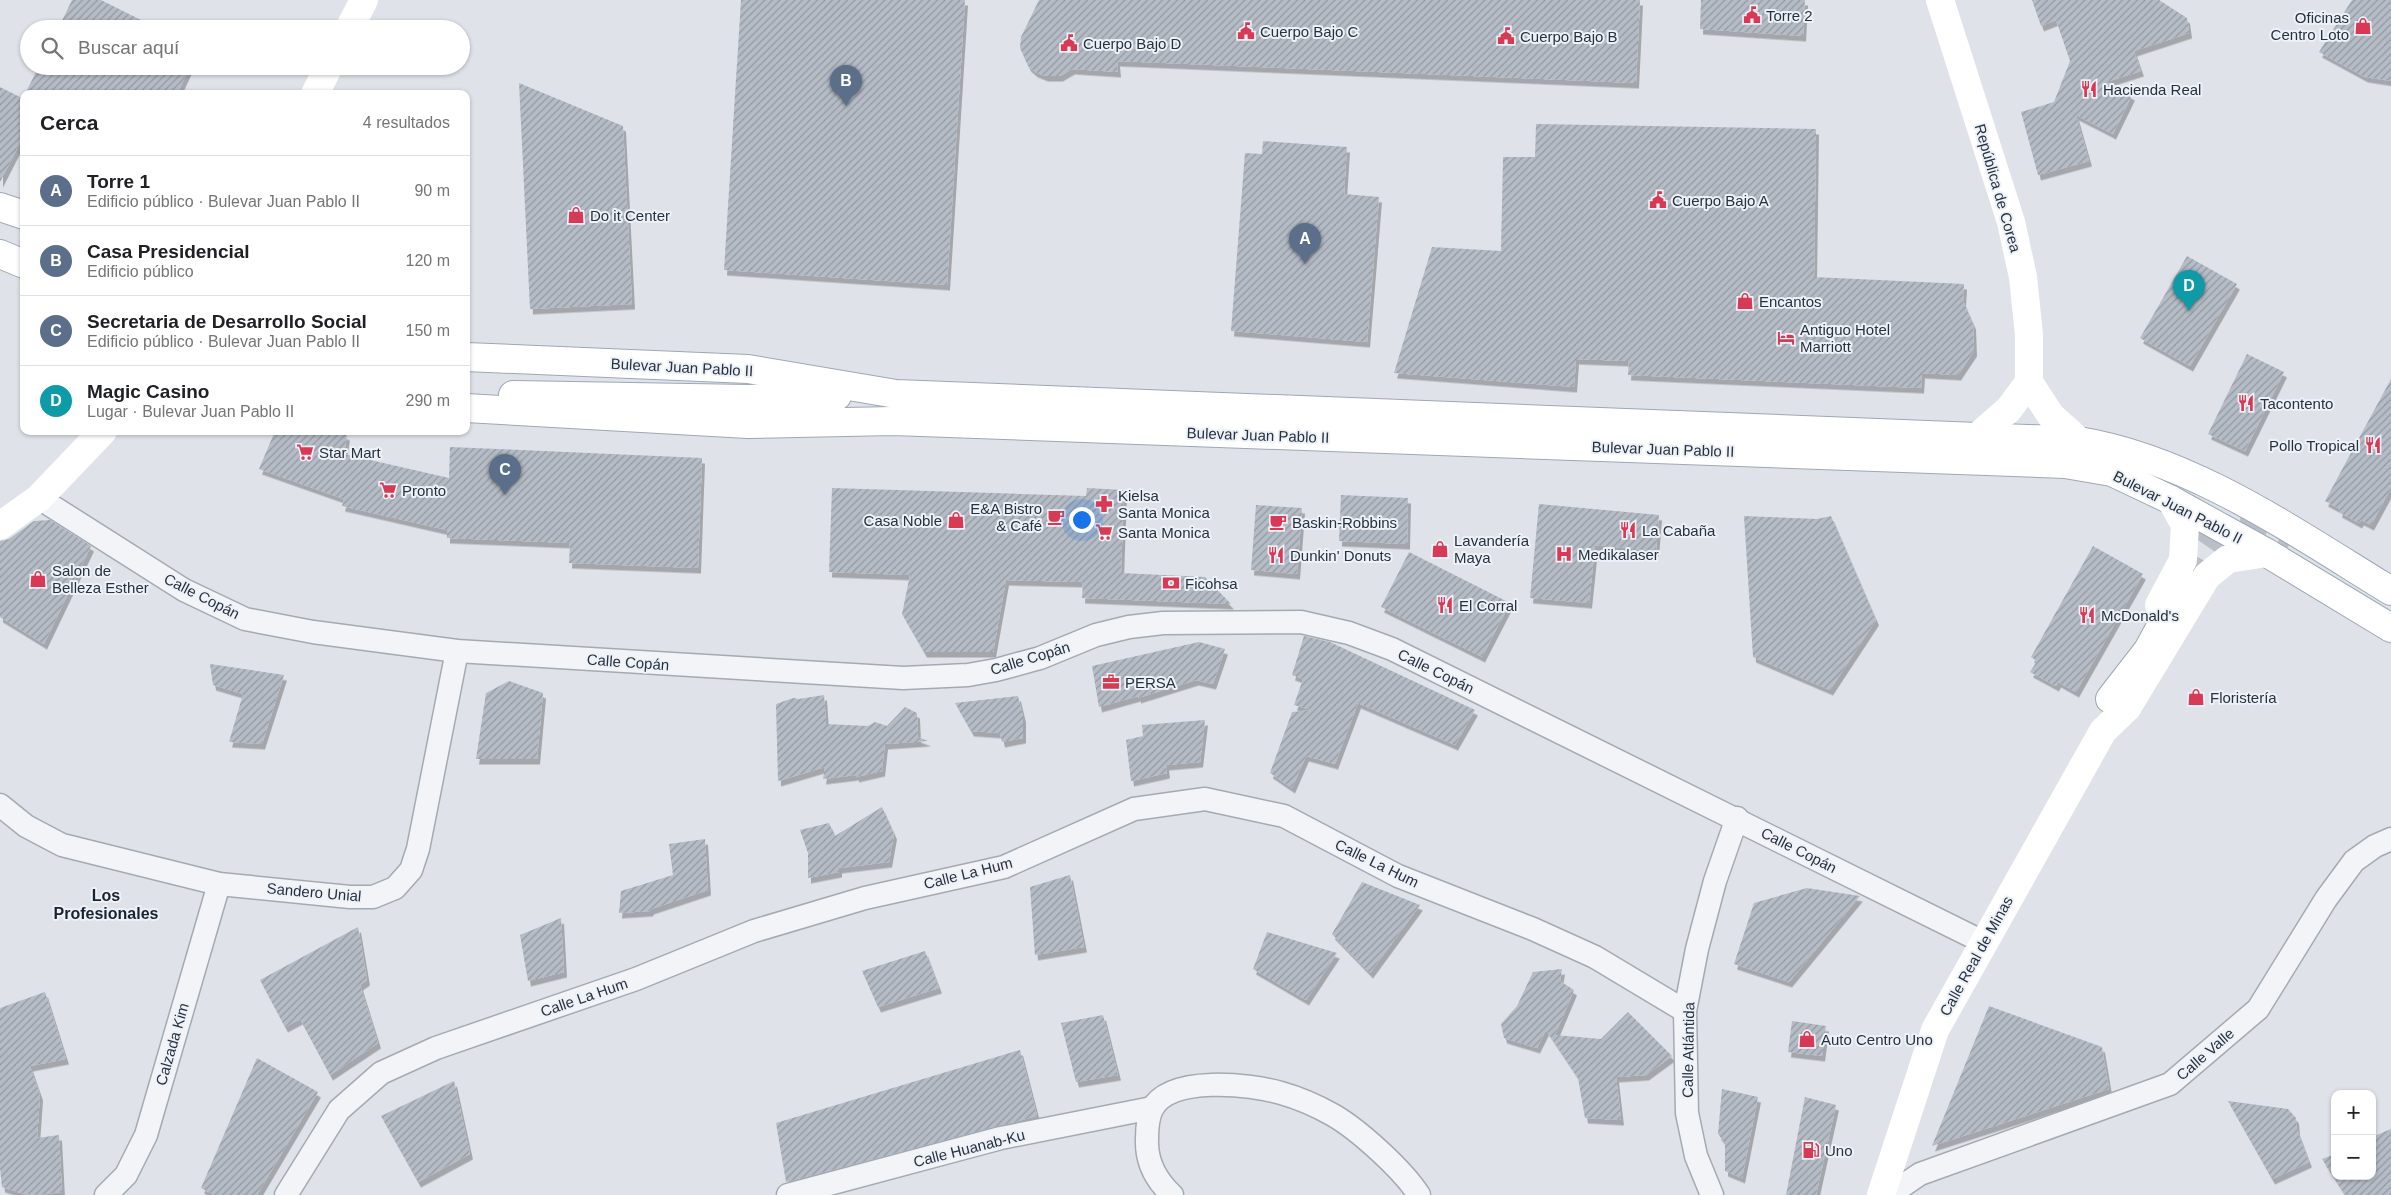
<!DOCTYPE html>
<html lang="es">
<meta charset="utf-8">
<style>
body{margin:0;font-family:Helvetica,sans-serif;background:#f6f6f6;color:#202124}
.controls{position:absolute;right:15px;bottom:15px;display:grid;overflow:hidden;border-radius:10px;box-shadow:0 1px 4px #0004}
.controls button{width:45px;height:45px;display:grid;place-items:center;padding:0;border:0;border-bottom:1px solid #e0e0e0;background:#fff;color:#202124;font:25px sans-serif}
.you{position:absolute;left:1081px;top:519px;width:18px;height:18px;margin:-12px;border:4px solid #fff;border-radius:50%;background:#1a73e8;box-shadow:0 0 0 8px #1a73e833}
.badge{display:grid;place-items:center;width:32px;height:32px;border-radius:50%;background:#0f766e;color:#fff;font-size:16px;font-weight:700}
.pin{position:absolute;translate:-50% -41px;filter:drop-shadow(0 1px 2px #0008)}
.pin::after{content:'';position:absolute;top:26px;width:18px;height:15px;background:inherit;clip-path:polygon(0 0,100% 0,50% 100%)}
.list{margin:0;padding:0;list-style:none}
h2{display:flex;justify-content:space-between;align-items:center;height:65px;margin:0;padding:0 20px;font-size:21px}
h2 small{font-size:16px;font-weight:400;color:#757577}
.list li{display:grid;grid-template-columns:32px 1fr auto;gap:15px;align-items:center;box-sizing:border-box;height:70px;padding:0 20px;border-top:1px solid #e0e0e0}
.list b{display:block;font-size:19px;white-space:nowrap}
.list p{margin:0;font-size:16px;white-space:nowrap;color:#757577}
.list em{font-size:16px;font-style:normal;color:#757577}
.icon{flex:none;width:28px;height:28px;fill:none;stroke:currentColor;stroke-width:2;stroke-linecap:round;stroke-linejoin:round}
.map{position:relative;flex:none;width:2391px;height:1195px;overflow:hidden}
.search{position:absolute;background:#fff;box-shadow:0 1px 4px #0004;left:20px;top:20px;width:450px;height:55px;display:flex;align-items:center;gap:12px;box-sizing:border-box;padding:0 18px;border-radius:28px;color:#757577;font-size:19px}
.panel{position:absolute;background:#fff;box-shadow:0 1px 4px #0004;left:20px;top:90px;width:450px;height:345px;border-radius:10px}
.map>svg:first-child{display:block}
</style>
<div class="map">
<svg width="2391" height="1195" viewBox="0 0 2391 1195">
<defs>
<pattern id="building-hatch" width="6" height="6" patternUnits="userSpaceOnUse" patternTransform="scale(1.25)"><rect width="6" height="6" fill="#b5bcc6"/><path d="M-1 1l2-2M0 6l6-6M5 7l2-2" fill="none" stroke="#9399a2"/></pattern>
<filter id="shadow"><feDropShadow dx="3" dy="5.5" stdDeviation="0" flood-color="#0004"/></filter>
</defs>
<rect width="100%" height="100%" fill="#dfe3e9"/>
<g fill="url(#building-hatch)" filter="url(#shadow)">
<path d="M 72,0 L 101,0 L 159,29 L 58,29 Z"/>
<path d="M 741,0 L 965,0 L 947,285 L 724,270 Z"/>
<path d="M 1039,0 L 1640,0 L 1636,83 L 1117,61 L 1118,72 L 1072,69 L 1060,76 L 1045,76 L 1035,72 L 1028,66 L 1020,48 L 1021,37 Z"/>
<path d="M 1701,0 L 1805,0 L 1803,36 L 1700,29 Z"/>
<path d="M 2032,0 L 2159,0 L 2187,18 L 2189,33 L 2134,51 L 2141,71 L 2106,82 L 2132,95 L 2113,134 L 2076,115 L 2089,161 L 2038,175 L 2021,112 L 2054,102 L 2070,61 L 2056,20 L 2041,26 Z"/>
<path d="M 2352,0 L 2391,0 L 2391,81 L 2365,77 L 2319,52 Z"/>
<path d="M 39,66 L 190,66 L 177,94 L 25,94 Z"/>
<path d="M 519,83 L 623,126 L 632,304 L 530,309 Z"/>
<path d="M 0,87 L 24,99 L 24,135 L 0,182 Z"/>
<path d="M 1536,124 L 1816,129 L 1814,277 L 1964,284 L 1963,301 L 1973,324 L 1974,351 L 1958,375 L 1922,373 L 1921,388 L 1628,375 L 1629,361 L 1576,359 L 1574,387 L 1394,373 L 1432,247 L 1501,251 L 1503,157 L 1535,157 Z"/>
<path d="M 1263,141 L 1347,147 L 1344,194 L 1379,197 L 1367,342 L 1231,331 L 1245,153 L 1262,154 Z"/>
<path d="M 2187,256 L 2237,284 L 2190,366 L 2140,338 Z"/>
<path d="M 2247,354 L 2284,372 L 2245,451 L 2208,434 Z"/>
<path d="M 2391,379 L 2391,488 L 2371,525 L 2361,520 L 2359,523 L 2339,512 L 2340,509 L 2325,501 Z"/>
<path d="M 275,431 L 337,431 L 347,435 L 344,454 L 449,478 L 450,447 L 702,458 L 698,568 L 569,563 L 570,543 L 447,538 L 447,530 L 342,506 L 344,499 L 259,469 Z"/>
<path d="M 832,488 L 1086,496 L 1087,488 L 1124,490 L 1121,573 L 1205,577 L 1231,604 L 1082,598 L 1083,582 L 1006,580 L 993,652 L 924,652 L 902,614 L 910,575 L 829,572 Z"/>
<path d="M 1341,495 L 1408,498 L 1407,544 L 1339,541 Z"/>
<path d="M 1539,504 L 1659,515 L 1656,551 L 1595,545 L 1589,603 L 1530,598 Z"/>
<path d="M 1256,505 L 1302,508 L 1297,574 L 1251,570 Z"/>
<path d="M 1744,516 L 1817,519 L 1831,516 L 1876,620 L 1830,690 L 1753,657 Z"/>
<path d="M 50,520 L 91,546 L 44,644 L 0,617 L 0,541 L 9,539 L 34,521 Z"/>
<path d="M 2093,546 L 2143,574 L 2076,692 L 2058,682 L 2056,686 L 2030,672 L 2037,661 L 2031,657 Z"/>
<path d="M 1409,552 L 1510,603 L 1482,657 L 1381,607 Z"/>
<path d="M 1304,636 L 1330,642 L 1475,710 L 1455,745 L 1358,703 L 1335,764 L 1306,756 L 1292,788 L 1270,773 L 1292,712 L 1312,710 L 1294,705 L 1303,679 L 1292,675 Z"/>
<path d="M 1199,642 L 1225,649 L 1213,684 L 1196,680 L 1138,698 L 1138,696 L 1099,707 L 1092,666 Z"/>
<path d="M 210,664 L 284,675 L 262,744 L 229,742 L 243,694 L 213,685 Z"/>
<path d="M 509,681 L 543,693 L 537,759 L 476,759 L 486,693 Z"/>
<path d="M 824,695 L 826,724 L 868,726 L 875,722 L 887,726 L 905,707 L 917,713 L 918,737 L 928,741 L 885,744 L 882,771 L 856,777 L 856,775 L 823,779 L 825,767 L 778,781 L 776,704 L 793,698 L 799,699 Z"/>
<path d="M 1018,696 L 1023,717 L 1023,738 L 1002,742 L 1000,733 L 971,731 L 955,703 Z"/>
<path d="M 1205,720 L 1200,762 L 1166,765 L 1167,773 L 1131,781 L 1126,740 L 1143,736 L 1142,725 Z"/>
<path d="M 882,807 L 894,834 L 889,862 L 839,868 L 839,872 L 808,878 L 808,853 L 800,830 L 829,823 L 835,836 Z"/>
<path d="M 705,839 L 708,890 L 651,909 L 650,911 L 619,913 L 621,891 L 673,875 L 669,844 Z"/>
<path d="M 1070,875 L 1084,947 L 1035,955 L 1030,887 Z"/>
<path d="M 1362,882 L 1420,905 L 1370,973 L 1332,934 Z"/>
<path d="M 1807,888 L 1860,896 L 1789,982 L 1734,964 L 1754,903 Z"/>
<path d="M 561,918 L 564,972 L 528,981 L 520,935 Z"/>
<path d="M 358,927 L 367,980 L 360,985 L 378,1043 L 330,1075 L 300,1019 L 285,1027 L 260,980 Z"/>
<path d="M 1267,932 L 1337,953 L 1306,1000 L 1253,969 Z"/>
<path d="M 925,951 L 939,988 L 878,1007 L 862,971 Z"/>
<path d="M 1562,969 L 1560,981 L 1574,990 L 1555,1035 L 1601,1039 L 1628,1012 L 1672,1056 L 1646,1075 L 1616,1077 L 1621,1120 L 1585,1118 L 1578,1078 L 1546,1030 L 1537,1048 L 1504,1038 L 1501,1024 L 1517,1006 L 1533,972 Z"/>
<path d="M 45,992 L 66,1059 L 30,1066 L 40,1095 L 37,1138 L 59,1135 L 62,1192 L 39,1195 L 24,1194 L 2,1187 L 0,1168 L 0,1008 Z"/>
<path d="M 1989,1006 L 2102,1047 L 2109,1089 L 1932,1146 Z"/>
<path d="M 1103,1015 L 1118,1075 L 1076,1082 L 1061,1023 Z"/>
<path d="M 1792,1021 L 1826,1026 L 1822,1056 L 1788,1052 Z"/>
<path d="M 1020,1050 L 1037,1116 L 786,1182 L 776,1123 Z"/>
<path d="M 257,1058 L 318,1092 L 257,1195 L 214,1195 L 201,1188 Z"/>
<path d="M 454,1081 L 470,1154 L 418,1182 L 381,1116 Z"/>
<path d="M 1722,1089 L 1758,1097 L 1742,1178 L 1725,1171 L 1725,1143 L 1718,1134 Z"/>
<path d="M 1805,1097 L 1836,1105 L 1816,1195 L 1786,1195 Z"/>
<path d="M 2228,1101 L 2288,1109 L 2296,1118 L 2297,1130 L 2309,1162 L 2272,1179 Z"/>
<path d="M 2391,1129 L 2391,1195 L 2345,1195 L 2322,1159 L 2335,1154 L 2335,1176 L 2372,1176 L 2372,1137 Z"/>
</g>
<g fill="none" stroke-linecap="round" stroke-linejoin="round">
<path stroke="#babfc7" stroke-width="28" stroke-dasharray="28 14" stroke-linecap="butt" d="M 2185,582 C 2201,555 2214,514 2254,527 C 2266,531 2278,539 2289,545"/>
<g stroke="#a4aab3" stroke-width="25">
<g id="street">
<path d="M 39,498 L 184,590 L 245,619 L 313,632 L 457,651 L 903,678 L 968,675 L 996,670 L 1040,658 L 1096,635 L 1129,627 L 1163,623 L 1301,622 L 1349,633 L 1392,649 L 1983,942"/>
<path d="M 0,805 L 26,826 L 62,845 L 219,884 L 350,897 L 373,897 L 395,888 L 411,870 L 418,849 L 457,651"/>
<path d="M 106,1195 L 126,1175 L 146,1135 L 219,884"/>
<path d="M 286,1195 L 339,1110 L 381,1073 L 436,1048 L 636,979 L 754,931 L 865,898 L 1004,867 L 1134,809 L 1205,799 L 1284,816 L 1398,876 L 1533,929 L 1595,957 L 1685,1011"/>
<path d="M 788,1195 L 1001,1138 L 1152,1108"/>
<path d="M 1172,1195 C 1156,1180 1146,1162 1147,1139 C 1147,1129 1148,1117 1152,1109 C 1170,1075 1250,1084 1281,1093 C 1299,1098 1317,1106 1333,1115 C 1359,1130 1403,1170 1419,1195"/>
<path d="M 1712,1195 L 1696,1156 L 1687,1113 L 1685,1011 L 1697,949 L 1715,881 L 1737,818"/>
<path d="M 1889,1195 L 1920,1174 L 2170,1084 L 2258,1009 L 2326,899 L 2354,861 L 2375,846 L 2391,839"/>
</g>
</g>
<g stroke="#9da8b6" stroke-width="30">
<g id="primary">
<path d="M 0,207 L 24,215"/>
<path d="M 0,254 L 24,264"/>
<path d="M 466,357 L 748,369 L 896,394 L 2079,441 C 2191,459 2296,533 2391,591"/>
<path d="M 513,395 L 748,399 L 837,396"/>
<path d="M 466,408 L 748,424 L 893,421 L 2065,464 L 2112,472 L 2171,500 L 2267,553 L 2391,628"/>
<path d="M 2110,699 L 2148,650 L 2185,582"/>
</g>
</g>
<use href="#street" stroke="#f2f4f7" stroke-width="22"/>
<g stroke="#fff" stroke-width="28">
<path d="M 1940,0 L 2011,222 L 2023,277 L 2029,335 L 2029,382 L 2051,416 L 2079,441"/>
<path d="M 349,29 L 364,0"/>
<path d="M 315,94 L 329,66"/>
<path d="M 1977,437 L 2009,409 L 2029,382"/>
<path d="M 0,526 L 39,498 L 103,431"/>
<path d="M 2159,605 L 2183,560 L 2185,525 L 2171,500"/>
<path d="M 1881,1195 L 1935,1030 L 2103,731 L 2127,708 L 2207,576 L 2228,559 L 2267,553"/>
</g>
<use href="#primary" stroke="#fff" stroke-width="28"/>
</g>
<defs>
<g id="civic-bare" transform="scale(1.35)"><path d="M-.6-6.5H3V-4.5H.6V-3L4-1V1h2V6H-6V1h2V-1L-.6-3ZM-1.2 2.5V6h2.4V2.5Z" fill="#d83a56" stroke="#eef2f7" stroke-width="2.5" paint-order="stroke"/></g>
<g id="shop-bare" transform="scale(1.35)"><path d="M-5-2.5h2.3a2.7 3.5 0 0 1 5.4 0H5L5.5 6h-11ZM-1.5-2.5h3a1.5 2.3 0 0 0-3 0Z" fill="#d83a56" stroke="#eef2f7" stroke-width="2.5" paint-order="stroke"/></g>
<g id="restaurant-bare" transform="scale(1.35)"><path d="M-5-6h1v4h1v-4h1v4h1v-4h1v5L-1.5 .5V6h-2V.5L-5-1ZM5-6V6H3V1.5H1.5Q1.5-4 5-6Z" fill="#d83a56" stroke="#eef2f7" stroke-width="2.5" paint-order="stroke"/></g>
<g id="hotel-bare" transform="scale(1.35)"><path d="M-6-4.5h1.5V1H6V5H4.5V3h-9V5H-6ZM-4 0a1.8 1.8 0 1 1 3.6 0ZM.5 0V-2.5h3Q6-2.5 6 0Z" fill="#d83a56" stroke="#eef2f7" stroke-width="2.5" paint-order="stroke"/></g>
<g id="supermarket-bare" transform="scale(1.35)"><path d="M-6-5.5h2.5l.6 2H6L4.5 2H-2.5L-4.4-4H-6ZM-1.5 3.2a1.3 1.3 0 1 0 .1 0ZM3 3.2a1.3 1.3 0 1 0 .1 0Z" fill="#d83a56" stroke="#eef2f7" stroke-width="2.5" paint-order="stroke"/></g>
<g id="pharmacy-bare" transform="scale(1.35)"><path d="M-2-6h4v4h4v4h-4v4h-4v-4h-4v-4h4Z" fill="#d83a56" stroke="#eef2f7" stroke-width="2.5" paint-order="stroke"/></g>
<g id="cafe-bare" transform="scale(1.35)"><path d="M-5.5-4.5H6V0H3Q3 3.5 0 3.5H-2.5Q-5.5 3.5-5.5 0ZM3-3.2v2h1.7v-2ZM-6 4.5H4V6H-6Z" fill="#d83a56" stroke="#eef2f7" stroke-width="2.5" paint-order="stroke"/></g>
<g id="hospital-bare" transform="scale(1.35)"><path d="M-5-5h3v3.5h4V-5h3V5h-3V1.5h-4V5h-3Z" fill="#d83a56" stroke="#eef2f7" stroke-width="2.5" paint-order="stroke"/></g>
<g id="bank-bare" transform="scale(1.35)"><path d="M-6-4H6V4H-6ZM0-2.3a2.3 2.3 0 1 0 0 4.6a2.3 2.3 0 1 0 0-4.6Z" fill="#d83a56" stroke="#eef2f7" stroke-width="2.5" paint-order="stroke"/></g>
<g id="office-bare" transform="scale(1.35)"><path d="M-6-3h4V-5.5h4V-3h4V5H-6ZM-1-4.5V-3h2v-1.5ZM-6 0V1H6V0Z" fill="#d83a56" stroke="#eef2f7" stroke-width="2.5" paint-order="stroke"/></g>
<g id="fuel-bare" transform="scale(1.35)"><path d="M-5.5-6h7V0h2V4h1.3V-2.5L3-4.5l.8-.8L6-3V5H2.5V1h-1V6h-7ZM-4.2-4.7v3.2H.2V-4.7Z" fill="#d83a56" stroke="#eef2f7" stroke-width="2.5" paint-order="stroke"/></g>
</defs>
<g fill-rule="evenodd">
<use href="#civic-bare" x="1752" y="15"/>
<use href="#shop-bare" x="2363" y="26"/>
<use href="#civic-bare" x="1246" y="31"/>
<use href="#civic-bare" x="1506" y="36"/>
<use href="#civic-bare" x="1069" y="43"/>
<use href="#restaurant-bare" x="2089" y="89"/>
<use href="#civic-bare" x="1658" y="200"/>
<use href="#shop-bare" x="576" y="215"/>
<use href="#shop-bare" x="1745" y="301"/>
<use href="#hotel-bare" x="1786" y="338"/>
<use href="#restaurant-bare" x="2246" y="403"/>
<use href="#restaurant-bare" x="2373" y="445"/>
<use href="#supermarket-bare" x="305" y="452"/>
<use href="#supermarket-bare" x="388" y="490"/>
<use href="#pharmacy-bare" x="1104" y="504"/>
<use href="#cafe-bare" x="1056" y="517"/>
<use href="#shop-bare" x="956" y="520"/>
<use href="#cafe-bare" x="1278" y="522"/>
<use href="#restaurant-bare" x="1628" y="530"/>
<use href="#supermarket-bare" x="1104" y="532"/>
<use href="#shop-bare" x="1440" y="549"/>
<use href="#hospital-bare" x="1564" y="554"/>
<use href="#restaurant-bare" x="1276" y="555"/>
<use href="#shop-bare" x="38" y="579"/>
<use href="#bank-bare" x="1171" y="583"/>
<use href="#restaurant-bare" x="1445" y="605"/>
<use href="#restaurant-bare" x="2087" y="615"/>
<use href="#office-bare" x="1111" y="682"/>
<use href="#shop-bare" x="2196" y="697"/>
<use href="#shop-bare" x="1807" y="1039"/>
<use href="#fuel-bare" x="1811" y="1150"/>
</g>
<g text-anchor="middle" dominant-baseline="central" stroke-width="4" stroke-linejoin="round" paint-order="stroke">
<g font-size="15" fill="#263141" stroke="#eef2f7" text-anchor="start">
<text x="1766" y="15">Torre 2</text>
<text x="2349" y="17" text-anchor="end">Oficinas<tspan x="2349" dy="17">Centro Loto</tspan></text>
<text x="1260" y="31">Cuerpo Bajo C</text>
<text x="1520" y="36">Cuerpo Bajo B</text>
<text x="1083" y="43">Cuerpo Bajo D</text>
<text x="2103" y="89">Hacienda Real</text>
<text x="1672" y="200">Cuerpo Bajo A</text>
<text x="590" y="215">Do it Center</text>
<text x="1759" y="301">Encantos</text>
<text x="1800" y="329">Antiguo Hotel<tspan x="1800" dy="17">Marriott</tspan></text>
<text x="2260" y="403">Tacontento</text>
<text x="2359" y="445" text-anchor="end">Pollo Tropical</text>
<text x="319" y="452">Star Mart</text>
<text x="402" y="490">Pronto</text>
<text x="1118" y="495">Kielsa<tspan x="1118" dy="17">Santa Monica</tspan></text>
<text x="1042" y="508" text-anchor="end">E&amp;A Bistro<tspan x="1042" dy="17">&amp; Café</tspan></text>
<text x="942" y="520" text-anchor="end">Casa Noble</text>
<text x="1292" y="522">Baskin-Robbins</text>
<text x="1642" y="530">La Cabaña</text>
<text x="1118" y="532">Santa Monica</text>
<text x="1454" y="540">Lavandería<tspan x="1454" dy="17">Maya</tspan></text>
<text x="1578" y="554">Medikalaser</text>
<text x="1290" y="555">Dunkin' Donuts</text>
<text x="52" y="570">Salon de<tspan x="52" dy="17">Belleza Esther</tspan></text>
<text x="1185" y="583">Ficohsa</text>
<text x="1459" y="605">El Corral</text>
<text x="2101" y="615">McDonald's</text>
<text x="1125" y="682">PERSA</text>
<text x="2210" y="697">Floristería</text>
<text x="1821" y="1039">Auto Centro Uno</text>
<text x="1825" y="1150">Uno</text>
</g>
<g font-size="15" fill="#263141" stroke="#eef2f7">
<text transform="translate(1998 188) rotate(74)">República de Corea</text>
<text transform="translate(682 367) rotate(3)">Bulevar Juan Pablo II</text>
<text transform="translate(1258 435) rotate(2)">Bulevar Juan Pablo II</text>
<text transform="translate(1663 449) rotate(2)">Bulevar Juan Pablo II</text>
<text transform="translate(2178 507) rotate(27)">Bulevar Juan Pablo II</text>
<text transform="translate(202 596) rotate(27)">Calle Copán</text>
<text transform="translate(1030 658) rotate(-17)">Calle Copán</text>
<text transform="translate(628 662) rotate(4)">Calle Copán</text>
<text transform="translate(1436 671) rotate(26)">Calle Copán</text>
<text transform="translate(1799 850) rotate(27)">Calle Copán</text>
<text transform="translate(1377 863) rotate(26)">Calle La Hum</text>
<text transform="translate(968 873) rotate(-14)">Calle La Hum</text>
<text transform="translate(314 892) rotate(5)">Sandero Unial</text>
<text transform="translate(1976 956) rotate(-61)">Calle Real de Minas</text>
<text transform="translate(584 997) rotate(-19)">Calle La Hum</text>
<text transform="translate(172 1044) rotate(-74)">Calzada Kim</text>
<text transform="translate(1688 1050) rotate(-89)">Calle Atlántida</text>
<text transform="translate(2205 1054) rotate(-41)">Calle Valle</text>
<text transform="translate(969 1148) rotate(-14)">Calle Huanab-Ku</text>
</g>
<g font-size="16" font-weight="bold" fill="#192232" stroke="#eef2f7">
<text x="106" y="895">Los<tspan x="106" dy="18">Profesionales</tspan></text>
</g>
</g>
</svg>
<div class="controls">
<button>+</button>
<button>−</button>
</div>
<div class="you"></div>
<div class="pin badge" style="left:1305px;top:264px;background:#5c6f8a">A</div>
<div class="pin badge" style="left:846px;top:106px;background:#5c6f8a">B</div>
<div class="pin badge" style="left:505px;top:495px;background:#5c6f8a">C</div>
<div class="pin badge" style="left:2189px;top:311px;background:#0f9aa8">D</div>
<div class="search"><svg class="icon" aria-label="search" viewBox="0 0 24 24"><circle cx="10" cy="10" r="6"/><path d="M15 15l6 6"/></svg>Buscar aquí</div>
<section class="panel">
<h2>Cerca<small>4 resultados</small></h2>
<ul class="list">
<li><span class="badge" style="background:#5c6f8a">A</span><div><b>Torre 1</b><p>Edificio público · Bulevar Juan Pablo II</p></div><em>90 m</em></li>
<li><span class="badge" style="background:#5c6f8a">B</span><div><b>Casa Presidencial</b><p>Edificio público</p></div><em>120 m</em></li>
<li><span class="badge" style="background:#5c6f8a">C</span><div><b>Secretaria de Desarrollo Social</b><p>Edificio público · Bulevar Juan Pablo II</p></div><em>150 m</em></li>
<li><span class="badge" style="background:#0f9aa8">D</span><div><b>Magic Casino</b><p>Lugar · Bulevar Juan Pablo II</p></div><em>290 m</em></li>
</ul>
</section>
</div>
